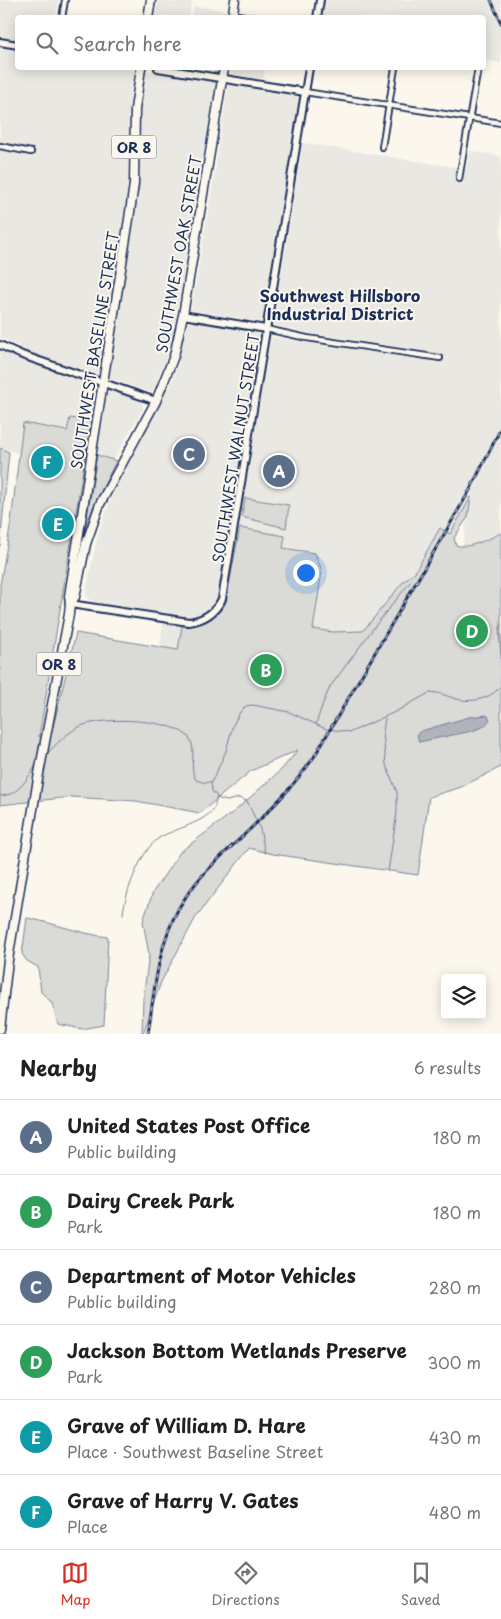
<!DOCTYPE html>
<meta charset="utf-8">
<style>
body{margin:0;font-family:"Playpen Sans",sans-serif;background:#f6f6f6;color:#202124}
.controls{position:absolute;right:15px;bottom:15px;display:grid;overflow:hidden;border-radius:5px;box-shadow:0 2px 12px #0003}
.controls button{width:45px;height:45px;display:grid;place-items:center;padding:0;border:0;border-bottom:1px solid #e0e0e0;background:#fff;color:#202124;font:25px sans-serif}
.you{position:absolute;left:305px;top:572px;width:18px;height:18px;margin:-12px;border:4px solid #fff;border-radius:50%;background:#1a73e8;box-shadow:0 0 0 8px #1a73e833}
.badge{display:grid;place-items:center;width:32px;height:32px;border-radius:50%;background:#d93025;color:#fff;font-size:16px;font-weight:700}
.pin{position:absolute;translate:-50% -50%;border:2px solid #fff;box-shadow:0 1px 5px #0006}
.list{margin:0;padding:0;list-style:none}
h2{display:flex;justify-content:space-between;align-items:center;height:65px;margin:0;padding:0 20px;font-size:21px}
h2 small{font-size:16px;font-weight:400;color:#757577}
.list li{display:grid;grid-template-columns:32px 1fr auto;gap:15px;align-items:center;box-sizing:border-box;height:75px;padding:0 20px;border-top:1px solid #e0e0e0}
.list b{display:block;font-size:19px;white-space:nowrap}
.list p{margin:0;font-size:16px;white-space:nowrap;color:#757577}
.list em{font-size:16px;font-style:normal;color:#757577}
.icon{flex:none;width:28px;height:28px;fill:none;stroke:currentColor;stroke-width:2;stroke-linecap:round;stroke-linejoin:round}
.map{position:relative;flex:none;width:501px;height:1034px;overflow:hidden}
.search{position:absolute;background:#fff;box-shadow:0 2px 12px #0003;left:15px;right:15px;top:15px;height:55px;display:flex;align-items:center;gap:12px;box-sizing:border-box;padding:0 18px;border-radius:5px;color:#757577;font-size:19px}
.sheet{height:515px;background:#fff}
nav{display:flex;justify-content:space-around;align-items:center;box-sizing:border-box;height:70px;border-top:1px solid #e0e0e0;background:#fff;font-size:14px;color:#757577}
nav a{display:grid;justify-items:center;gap:2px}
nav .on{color:#d93025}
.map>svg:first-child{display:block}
</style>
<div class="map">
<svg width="501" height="1034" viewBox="0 0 501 1034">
<rect width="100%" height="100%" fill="#fbf7ec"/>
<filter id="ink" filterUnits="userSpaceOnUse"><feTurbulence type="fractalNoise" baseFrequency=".02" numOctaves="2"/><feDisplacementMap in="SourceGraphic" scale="10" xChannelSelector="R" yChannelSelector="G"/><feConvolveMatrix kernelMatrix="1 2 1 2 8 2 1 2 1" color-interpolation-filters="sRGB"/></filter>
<g filter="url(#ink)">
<g fill="#eae8e2">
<path d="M 0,0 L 59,0 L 56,17 L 18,18 L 17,39 L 0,36 Z"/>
<path d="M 157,0 L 176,3 L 177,0 L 192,0 L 189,17 L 154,17 Z"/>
<path d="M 324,0 L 501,0 L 501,63 L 484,60 L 484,18 L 321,17 Z"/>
<path d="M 194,6 L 228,11 L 227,17 L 192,17 Z"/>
<path d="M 0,48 L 17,51 L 18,68 L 121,68 L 134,70 L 130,95 L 127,199 L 100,373 L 96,374 L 27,352 L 27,359 L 97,385 L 91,421 L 70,418 L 68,431 L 23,423 L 20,454 L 0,447 L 0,351 L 18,359 L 19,346 L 0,337 Z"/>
<path d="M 231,68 L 265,68 L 263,80 L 230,74 Z"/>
<path d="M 146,71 L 216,83 L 173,333 L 166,358 L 152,393 L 109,378 L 137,198 L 139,176 L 139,139 L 141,108 Z"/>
<path d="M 228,84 L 297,95 L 299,98 L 263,321 L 261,322 L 191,310 L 214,177 Z"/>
<path d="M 303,143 L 466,169 L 470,151 L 501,156 L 501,533 L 486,541 L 463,546 L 470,499 L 450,535 L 440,529 L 415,572 L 403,582 L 364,631 L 333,632 L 313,629 L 322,571 L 283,548 L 241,528 L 238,529 L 271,337 L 436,362 L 437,353 L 309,333 L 273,325 Z"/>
<path d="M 193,321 L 262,333 L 219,593 L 215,602 L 209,609 L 198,615 L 187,617 L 91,601 L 86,596 L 86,592 L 98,534 L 113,493 L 170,385 L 178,365 L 188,324 Z"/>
<path d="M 108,389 L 142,401 L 143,409 L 113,460 L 97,455 Z"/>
<path d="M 163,623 L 182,626 L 178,650 L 160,647 Z"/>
</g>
<g fill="#dadad7" stroke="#7a849a">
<path d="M 70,418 L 91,421 L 39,737 L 53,727 L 76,633 L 178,650 L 182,626 C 201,625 215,620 225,604 L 240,528 L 285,536 L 283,548 L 315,553 L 322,571 L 313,629 L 333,632 L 363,631 L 403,582 L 415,572 L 440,528 L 450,534 L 471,497 L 468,517 L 454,538 L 456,545 C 468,550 490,538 501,533 L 501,767 L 461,787 L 429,797 L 418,875 L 273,854 L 249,848 L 196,917 L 161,982 L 143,1034 L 142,1034 L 143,999 L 149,955 L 143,921 L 153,892 L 180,852 L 236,810 L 282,769 L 298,750 L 251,771 L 200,813 L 136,801 L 71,797 L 0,805 L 0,585 L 11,522 L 23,423 L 67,431 Z"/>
<path d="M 0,448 L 9,452 L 0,546 Z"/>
<path d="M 97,455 L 116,461 L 93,507 L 85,530 Z"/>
<path d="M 245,498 L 289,505 L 286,528 L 242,517 Z"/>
<path d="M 27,918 C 54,923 81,934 108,937 L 104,1025 L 82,1029 L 58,1024 L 52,1003 L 41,992 L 38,967 L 27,961 L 22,954 Z"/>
</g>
<path fill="#afb3bb" stroke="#747e96" d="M 487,715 L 490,719 L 485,726 L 472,731 L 419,742 L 417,734 L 421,731 L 469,717 Z"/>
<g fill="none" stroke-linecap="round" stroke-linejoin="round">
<g stroke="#747e96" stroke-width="1">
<path d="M 501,625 L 499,631 L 501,654"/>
<path d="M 385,718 L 383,732 L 386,765 L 397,792 L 397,812 L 388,872"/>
<path d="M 316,724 L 323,703 L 330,687 L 375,626 L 411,581"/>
<path d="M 47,754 C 56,744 67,733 79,727 C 100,716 177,718 190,739 C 197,751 188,768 196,780 L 206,783 L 212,781 L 217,771 L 226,751 L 233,725 L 240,712 L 246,706 L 253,705 L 289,712 L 326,729 L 351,732 L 395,712 L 429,693 C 439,691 447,697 457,699 C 472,703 491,699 501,686"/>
<path d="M 211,782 L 212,791 L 219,799 L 227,801 L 239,798 L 247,801 L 260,829 L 265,853"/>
<path d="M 0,796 C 19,796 27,778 37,764"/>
<path d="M 123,914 C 125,893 141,850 159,838 C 173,829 205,823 214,808 C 215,805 216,801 217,797"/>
</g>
<g stroke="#1b2f5e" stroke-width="8">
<g id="street">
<path d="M 233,14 L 253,18"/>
<path d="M 62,18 L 65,0"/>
<path d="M 305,92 L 501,123"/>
<path d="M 0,146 L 31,152"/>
<path d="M 382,147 L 395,68"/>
<path d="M 459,179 L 478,68"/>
<path d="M 266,329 L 307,338 L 440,358"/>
</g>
</g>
<g stroke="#1b2f5e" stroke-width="10">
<g id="secondary">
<path d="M 317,18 L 320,0"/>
<path d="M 0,42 L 18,45"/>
<path d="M 158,68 L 305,92"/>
<path d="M 183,315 L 266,329"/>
<path d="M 0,345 L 22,355 L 156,401"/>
<path d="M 70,604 L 189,622 C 204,620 215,613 222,599 L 309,68"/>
</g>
</g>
<g stroke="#1b2f5e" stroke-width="11">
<g id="highway">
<path d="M 148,18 L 151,0"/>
<path d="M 232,18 L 235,0"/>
<path d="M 70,604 L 75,597 L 86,544 L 100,504 L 156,401 L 174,356 L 183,315 L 224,68"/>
<path d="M 0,1029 L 8,960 L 38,779 L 69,614 L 70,604 L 69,596 L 129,219 L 134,184 L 135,109 L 141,68"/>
</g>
</g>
<use href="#street" stroke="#fbf7ec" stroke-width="4.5"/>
<use href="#secondary" stroke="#fbf7ec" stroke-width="6"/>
<use href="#highway" stroke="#fbf7ec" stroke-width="8"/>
<g stroke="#1b2f5e" stroke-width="3">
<g id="rail">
<path d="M 491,0 L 501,23"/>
<path d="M 148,1034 C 153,1000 156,965 168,932 C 183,889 213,864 245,834 C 270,810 294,786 314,757 L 470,490 L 501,428"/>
</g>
</g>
<use href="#rail" stroke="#fbf7ec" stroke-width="1" stroke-dasharray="4" stroke-linecap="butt"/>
</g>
</g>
<g text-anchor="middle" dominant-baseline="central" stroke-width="4" stroke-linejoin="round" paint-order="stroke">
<g fill="#fbf7ec" stroke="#5e6b89" stroke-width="1">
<rect x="111.5" y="135.5" width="45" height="23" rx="4"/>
<rect x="36.5" y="652.5" width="45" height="23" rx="4"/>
</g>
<g font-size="14" font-weight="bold" fill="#1b2f5e">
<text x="134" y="147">OR 8</text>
<text x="59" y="664">OR 8</text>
</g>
<g font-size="15" fill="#1b2f5e" stroke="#fbf7ec">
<text transform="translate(178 254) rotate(-80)">SOUTHWEST OAK STREET</text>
<text transform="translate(94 350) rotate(-81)">SOUTHWEST BASELINE STREET</text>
<text transform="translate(235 448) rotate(-81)">SOUTHWEST WALNUT STREET</text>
</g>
<g font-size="16" font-weight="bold" fill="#1b2f5e" stroke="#fbf7ec">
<text x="340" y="295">Southwest Hillsboro<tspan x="340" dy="18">Industrial District</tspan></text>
</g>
</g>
</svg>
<div class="controls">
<button><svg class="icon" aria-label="layers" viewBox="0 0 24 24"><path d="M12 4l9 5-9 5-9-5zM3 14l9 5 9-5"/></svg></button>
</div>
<div class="you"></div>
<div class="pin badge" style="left:279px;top:471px;background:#5c6f8a">A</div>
<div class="pin badge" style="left:266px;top:670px;background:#2e9e5b">B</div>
<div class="pin badge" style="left:189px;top:454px;background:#5c6f8a">C</div>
<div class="pin badge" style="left:472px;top:631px;background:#2e9e5b">D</div>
<div class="pin badge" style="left:58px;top:524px;background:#0f9aa8">E</div>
<div class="pin badge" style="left:47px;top:462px;background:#0f9aa8">F</div>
<div class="search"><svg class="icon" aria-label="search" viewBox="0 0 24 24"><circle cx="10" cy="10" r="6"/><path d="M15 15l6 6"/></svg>Search here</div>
</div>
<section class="sheet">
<h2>Nearby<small>6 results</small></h2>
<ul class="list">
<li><span class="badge" style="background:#5c6f8a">A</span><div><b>United States Post Office</b><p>Public building</p></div><em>180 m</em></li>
<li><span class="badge" style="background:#2e9e5b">B</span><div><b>Dairy Creek Park</b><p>Park</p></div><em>180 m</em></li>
<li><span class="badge" style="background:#5c6f8a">C</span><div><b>Department of Motor Vehicles</b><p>Public building</p></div><em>280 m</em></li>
<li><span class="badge" style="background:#2e9e5b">D</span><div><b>Jackson Bottom Wetlands Preserve</b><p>Park</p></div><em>300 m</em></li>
<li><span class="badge" style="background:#0f9aa8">E</span><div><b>Grave of William D. Hare</b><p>Place · Southwest Baseline Street</p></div><em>430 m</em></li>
<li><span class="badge" style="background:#0f9aa8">F</span><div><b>Grave of Harry V. Gates</b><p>Place</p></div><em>480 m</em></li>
</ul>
</section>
<nav>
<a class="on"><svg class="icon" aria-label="map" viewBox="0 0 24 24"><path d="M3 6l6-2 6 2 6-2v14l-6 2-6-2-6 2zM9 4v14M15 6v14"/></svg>Map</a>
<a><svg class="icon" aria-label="directions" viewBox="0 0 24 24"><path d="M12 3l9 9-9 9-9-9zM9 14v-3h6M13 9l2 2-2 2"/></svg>Directions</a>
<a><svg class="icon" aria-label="saved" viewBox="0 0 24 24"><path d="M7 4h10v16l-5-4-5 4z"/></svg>Saved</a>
</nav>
